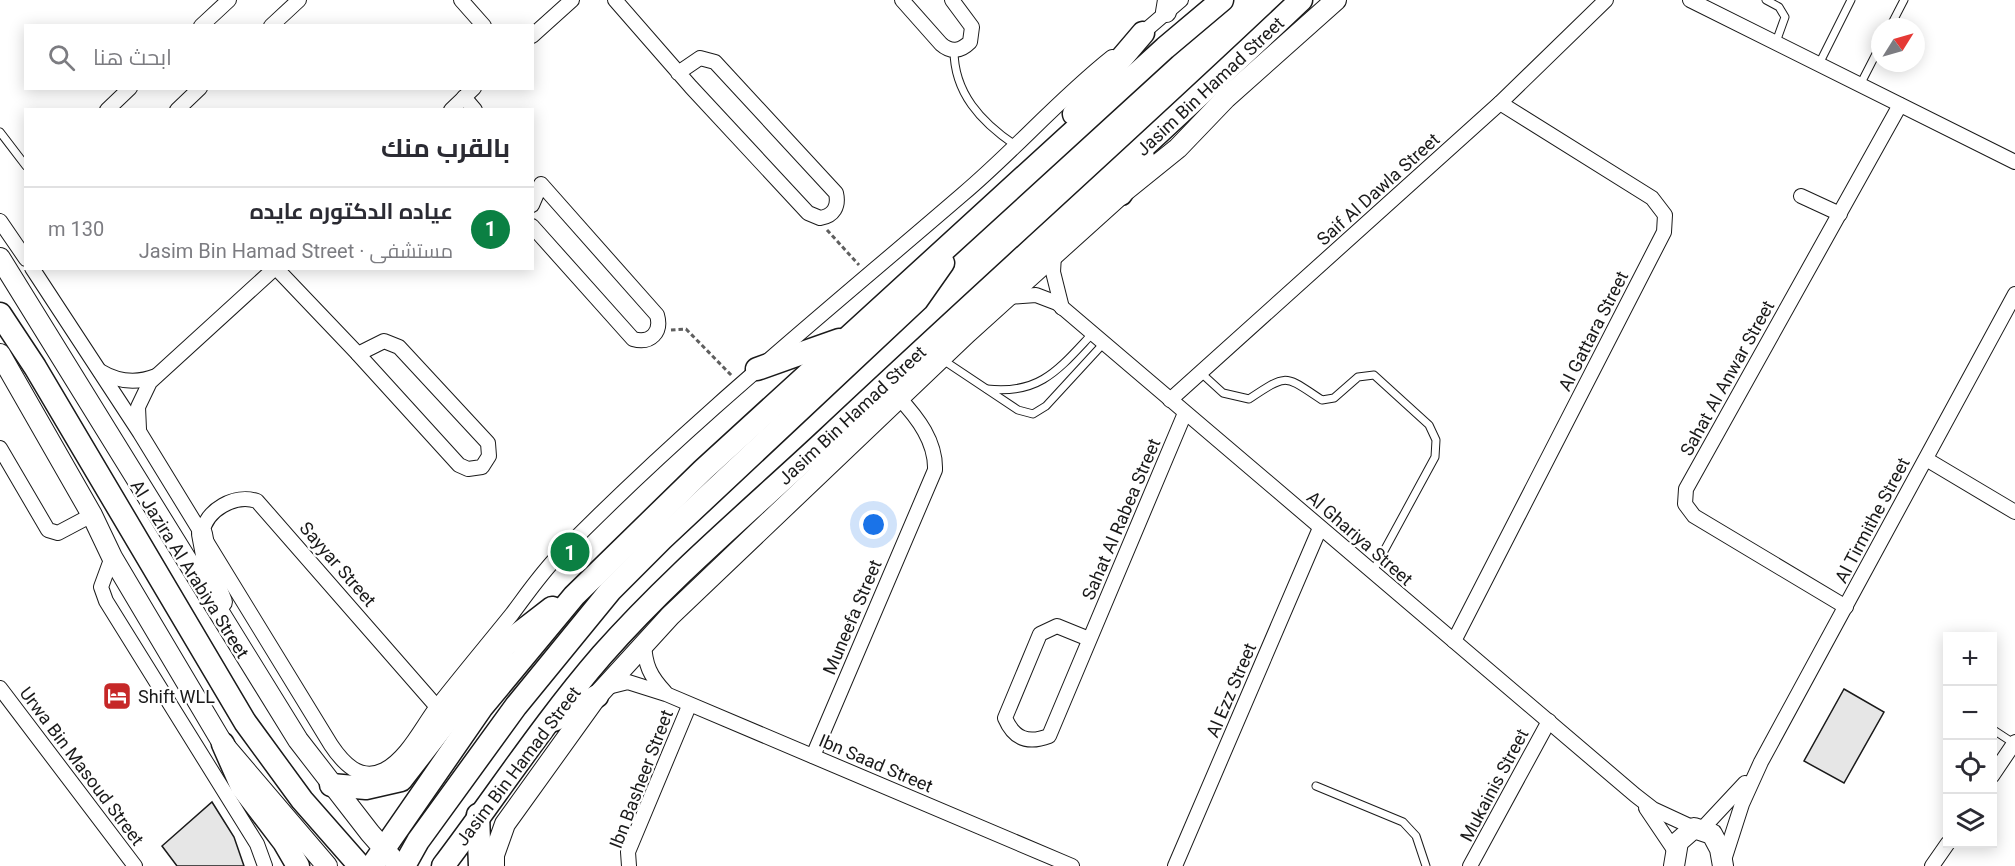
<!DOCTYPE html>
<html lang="ar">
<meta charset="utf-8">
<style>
body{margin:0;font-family:Roboto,Cairo,sans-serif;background:#f2f2f3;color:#2b2b33;direction:rtl}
.controls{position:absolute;right:18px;bottom:18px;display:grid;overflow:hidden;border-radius:0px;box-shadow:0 3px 15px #0003}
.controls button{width:54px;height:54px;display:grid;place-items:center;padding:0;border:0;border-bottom:2px solid #e1e1e2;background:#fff;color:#2b2b33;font:30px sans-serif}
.compass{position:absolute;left:1871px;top:18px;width:54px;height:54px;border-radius:50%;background:#fff;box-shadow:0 3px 15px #0003;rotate:53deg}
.you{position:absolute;left:874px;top:525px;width:21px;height:21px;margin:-15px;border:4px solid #fff;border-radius:50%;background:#1a73e8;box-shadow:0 0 0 9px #1a73e833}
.badge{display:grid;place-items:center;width:39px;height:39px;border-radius:50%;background:#0b8043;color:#fff;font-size:20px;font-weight:700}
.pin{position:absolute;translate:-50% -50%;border:3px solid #fff;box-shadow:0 2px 6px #0006}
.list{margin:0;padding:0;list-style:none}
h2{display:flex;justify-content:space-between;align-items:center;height:78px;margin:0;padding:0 24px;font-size:26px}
h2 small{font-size:20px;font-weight:400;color:#7c7c81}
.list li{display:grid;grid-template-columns:39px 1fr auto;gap:18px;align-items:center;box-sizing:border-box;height:84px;padding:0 24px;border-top:2px solid #e1e1e2}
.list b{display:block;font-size:22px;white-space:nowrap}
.list p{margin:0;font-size:20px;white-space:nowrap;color:#7c7c81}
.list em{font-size:20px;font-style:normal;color:#7c7c81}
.icon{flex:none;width:33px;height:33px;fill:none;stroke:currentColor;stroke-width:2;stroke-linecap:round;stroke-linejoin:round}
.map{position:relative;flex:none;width:2015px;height:866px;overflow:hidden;direction:ltr}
.search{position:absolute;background:#fff;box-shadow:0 3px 15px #0003;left:24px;top:24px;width:510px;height:66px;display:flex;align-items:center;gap:15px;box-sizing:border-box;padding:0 21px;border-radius:0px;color:#7c7c81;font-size:22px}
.panel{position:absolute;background:#fff;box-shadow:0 3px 15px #0003;left:24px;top:108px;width:510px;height:162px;border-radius:0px;direction:rtl}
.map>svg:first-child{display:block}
</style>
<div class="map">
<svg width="2015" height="866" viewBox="0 0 2015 866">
<rect width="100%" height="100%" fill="#fff"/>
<g fill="#e6e6e6" stroke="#1a1a1a" stroke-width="1.5">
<path d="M 1844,689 L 1884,712 L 1844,783 L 1804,761 Z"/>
<path d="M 212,802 L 234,837 L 244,866 L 177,866 L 162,846 Z"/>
</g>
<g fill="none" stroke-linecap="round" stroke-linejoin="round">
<g stroke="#1a1a1a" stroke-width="9">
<g id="lane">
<path d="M 1766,0 L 1779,7 L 1785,17 L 1776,42"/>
<path d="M 1890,27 L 1904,0"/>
<path d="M 954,50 C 954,93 981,122 1015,145"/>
<path d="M 1819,64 L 1851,0"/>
<path d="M 1860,85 L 1880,46"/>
<path d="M 0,132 L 26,166"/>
<path d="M 943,360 L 1018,410 L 1033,414 L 1046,406 L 1104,343"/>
<path d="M 1200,372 L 1223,393 L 1249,399 C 1288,373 1284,375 1322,400 L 1334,398 L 1358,377 L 1374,375 L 1429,425 L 1436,440 L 1435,457 L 1372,573"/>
<path d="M 987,389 C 1040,395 1059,369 1092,334"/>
<path d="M 1992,729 L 2015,744"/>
<path d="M 1316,786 L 1403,822 L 1416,836 L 1426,866"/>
</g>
</g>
<g stroke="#1a1a1a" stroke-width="16">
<g id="street">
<path d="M 461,0 L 484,26"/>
<path d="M 615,0 L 670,63 C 677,71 684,79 691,87 L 808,213 L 820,218 C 834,216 839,206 836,193 L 715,62 L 700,58 L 678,73"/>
<path d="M 902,0 L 941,44 C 951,53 961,51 970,42 L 972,27 L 952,0"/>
<path d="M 1690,0 L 2015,162"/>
<path d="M 201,26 L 229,0"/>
<path d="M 271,26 L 299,0"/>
<path d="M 532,36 L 572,0"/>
<path d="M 1139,36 L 1181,0"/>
<path d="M 464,97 L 475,110"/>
<path d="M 107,110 L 130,88"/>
<path d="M 177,110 L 200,88"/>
<path d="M 451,110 L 474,88"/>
<path d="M 1801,196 L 1840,214"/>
<path d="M 532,205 L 541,184 L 657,315 C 662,332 651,344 633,339 L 532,226"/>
<path d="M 0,221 L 26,259"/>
<path d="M 1054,255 L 1053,272 L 1062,308"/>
<path d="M 32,268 L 140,433 L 331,745 C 343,763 360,782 384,770 C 407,758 421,728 436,708 C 461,676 487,645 512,614 C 527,594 542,572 560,554 C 686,425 826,312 963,194 C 1015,150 1059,99 1112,57"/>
<path d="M 276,268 L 358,354"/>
<path d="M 1009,297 L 1036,295 L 1057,303 L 1635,795 L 1653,809 L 1694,828"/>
<path d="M 384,341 L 399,347 L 488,443 L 489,456 L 482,467 L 468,469 L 459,465 L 358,354 Z"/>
<path d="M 100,371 C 118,382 136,384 156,376"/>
<path d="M 1170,400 L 1500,103 L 1606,0"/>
<path d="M 139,429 L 138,407 L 150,382 L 275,268"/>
<path d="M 0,448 L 48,530 L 58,533 L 92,515"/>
<path d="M 1926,459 L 2015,512"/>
<path d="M 202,534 C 206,509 235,494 257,501 L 437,707"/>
<path d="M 112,557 L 101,587 L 106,601 L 257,844 L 265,866"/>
<path d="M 1846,607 L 1694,516 L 1685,504 L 1686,489 L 1900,105"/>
<path d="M 1089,639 L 1057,626 L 1040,634 L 1005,718 C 1014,739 1028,744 1049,736 L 1185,413"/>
<path d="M 1454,641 L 1664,232 L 1665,215 L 1652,198 L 1500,103"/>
<path d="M 644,643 C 645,665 650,676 665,692"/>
<path d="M 608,687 L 628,682 L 666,694 L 1072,866"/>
<path d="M 0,688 L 135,866"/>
<path d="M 813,756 L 935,470 C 936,442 918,418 899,398"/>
<path d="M 1992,776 L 2015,742"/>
<path d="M 1646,808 L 1675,851"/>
<path d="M 1702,829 L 1745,783"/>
<path d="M 1724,860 L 1742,804 L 1761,762 L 2015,294"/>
<path d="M 629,866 L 628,852 L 689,706"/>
<path d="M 1175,866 L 1320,528"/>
<path d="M 1470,866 L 1549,721"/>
<path d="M 1932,866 L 1948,843"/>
</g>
</g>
<g stroke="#1a1a1a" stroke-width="22">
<g id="secondary">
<path d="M 1166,12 L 1168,0"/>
<path d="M 0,258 L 298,740 L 370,833 L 399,866"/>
<path d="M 0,354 L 92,515 L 112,557 L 223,744 L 327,866"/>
<path d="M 202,534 L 208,566 L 222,602"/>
<path d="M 494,866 L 494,855 L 505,824 L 597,696 L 670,616 L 967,333 L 1121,194 L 1178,148 L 1226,98 L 1336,0"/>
<path d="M 1674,866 L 1678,842 L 1694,828 L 1712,834 L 1720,849 L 1723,866"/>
</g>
</g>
<g stroke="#1a1a1a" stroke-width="25">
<g id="primary">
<path d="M 1074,114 L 1143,33"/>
<path d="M 1121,194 L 1143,157"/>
<path d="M 0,314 L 35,367 L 245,722 L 302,800 L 360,866"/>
<path d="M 757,369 L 839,340"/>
<path d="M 554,720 L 597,696"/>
<path d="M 223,744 L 242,787 L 284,842 L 298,866"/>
<path d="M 331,785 L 366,788 L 401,780 L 508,642 L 552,608"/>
<path d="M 478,815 L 480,866"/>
<path d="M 372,866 L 482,707 L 574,596 L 703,470 L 1165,48 L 1222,0"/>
<path d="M 404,866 L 418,841 L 516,706 L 610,591 L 662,539 L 917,300 L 943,263"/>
<path d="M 443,866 C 496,796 544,722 602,655 C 671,577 752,509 828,438 C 984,291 1145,148 1301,0"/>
</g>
</g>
<g stroke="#5f5f5f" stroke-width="3" stroke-dasharray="4.5 3" stroke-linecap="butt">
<path d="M 827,230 L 859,265"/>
<path d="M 671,330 L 686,329 L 732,376"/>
</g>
<use href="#lane" stroke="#fff" stroke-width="7"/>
<use href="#street" stroke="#fff" stroke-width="14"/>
<use href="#secondary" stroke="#fff" stroke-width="20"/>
<use href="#primary" stroke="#fff" stroke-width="22"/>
</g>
<defs>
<g id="hotel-square" transform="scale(1.5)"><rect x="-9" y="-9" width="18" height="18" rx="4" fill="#c62828" stroke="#fff"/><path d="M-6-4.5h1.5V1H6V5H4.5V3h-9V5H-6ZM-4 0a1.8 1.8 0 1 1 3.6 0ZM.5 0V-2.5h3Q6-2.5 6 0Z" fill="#fff"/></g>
</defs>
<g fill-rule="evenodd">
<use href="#hotel-square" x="117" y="696"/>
</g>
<g text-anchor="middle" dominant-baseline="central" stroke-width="4.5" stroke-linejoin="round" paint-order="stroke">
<g font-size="18" fill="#1a1a1a" stroke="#fff">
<text transform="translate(1210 86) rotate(-43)">Jasim Bin Hamad Street</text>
<text transform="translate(1378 189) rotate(-42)">Saif Al Dawla Street</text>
<text transform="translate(1593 331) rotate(-63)">Al Gattara Street</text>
<text transform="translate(1727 378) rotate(-61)">Sahat Al Anwar Street</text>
<text transform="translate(852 415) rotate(-43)">Jasim Bin Hamad Street</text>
<text transform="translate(1121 519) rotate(-67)">Sahat Al Rabea Street</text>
<text transform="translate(1872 520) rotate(-62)">Al Tirmithe Street</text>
<text transform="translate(1360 538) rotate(41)">Al Ghariya Street</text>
<text transform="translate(338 564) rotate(49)">Sayyar Street</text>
<text transform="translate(190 569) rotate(58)">Al Jazira Al Arabiya Street</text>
<text transform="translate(852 617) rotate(-67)">Muneefa Street</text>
<text transform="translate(1231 690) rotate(-67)">Al Ezz Street</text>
<text transform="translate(876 763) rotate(23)">Ibn Saad Street</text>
<text transform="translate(82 766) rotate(53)">Urwa Bin Masoud Street</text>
<text transform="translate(518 766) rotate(-53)">Jasim Bin Hamad Street</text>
<text transform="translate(641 779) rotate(-69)">Ibn Basheer Street</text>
<text transform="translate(1494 785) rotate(-62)">Mukainis Street</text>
</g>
<g font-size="18" fill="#1a1a1a" stroke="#fff" text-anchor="start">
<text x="138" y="696">Shift WLL</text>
</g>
</g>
</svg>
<div class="controls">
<button>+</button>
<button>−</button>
<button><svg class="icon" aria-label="locate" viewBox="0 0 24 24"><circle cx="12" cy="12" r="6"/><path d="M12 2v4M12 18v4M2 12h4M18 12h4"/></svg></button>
<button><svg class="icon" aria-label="layers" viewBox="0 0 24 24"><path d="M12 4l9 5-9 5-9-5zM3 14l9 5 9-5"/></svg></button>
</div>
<svg class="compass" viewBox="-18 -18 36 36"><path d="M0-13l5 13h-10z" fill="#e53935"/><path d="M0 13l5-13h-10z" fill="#7c7c81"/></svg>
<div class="you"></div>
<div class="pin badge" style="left:570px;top:552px">1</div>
<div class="search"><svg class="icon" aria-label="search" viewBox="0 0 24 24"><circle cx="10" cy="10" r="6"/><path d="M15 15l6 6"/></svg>ابحث هنا</div>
<section class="panel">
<h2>بالقرب منك<small></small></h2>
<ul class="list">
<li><span class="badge">1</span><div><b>عياده الدكتوره عايده</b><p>مستشفى · Jasim Bin Hamad Street</p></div><em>130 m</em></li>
</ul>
</section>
</div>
